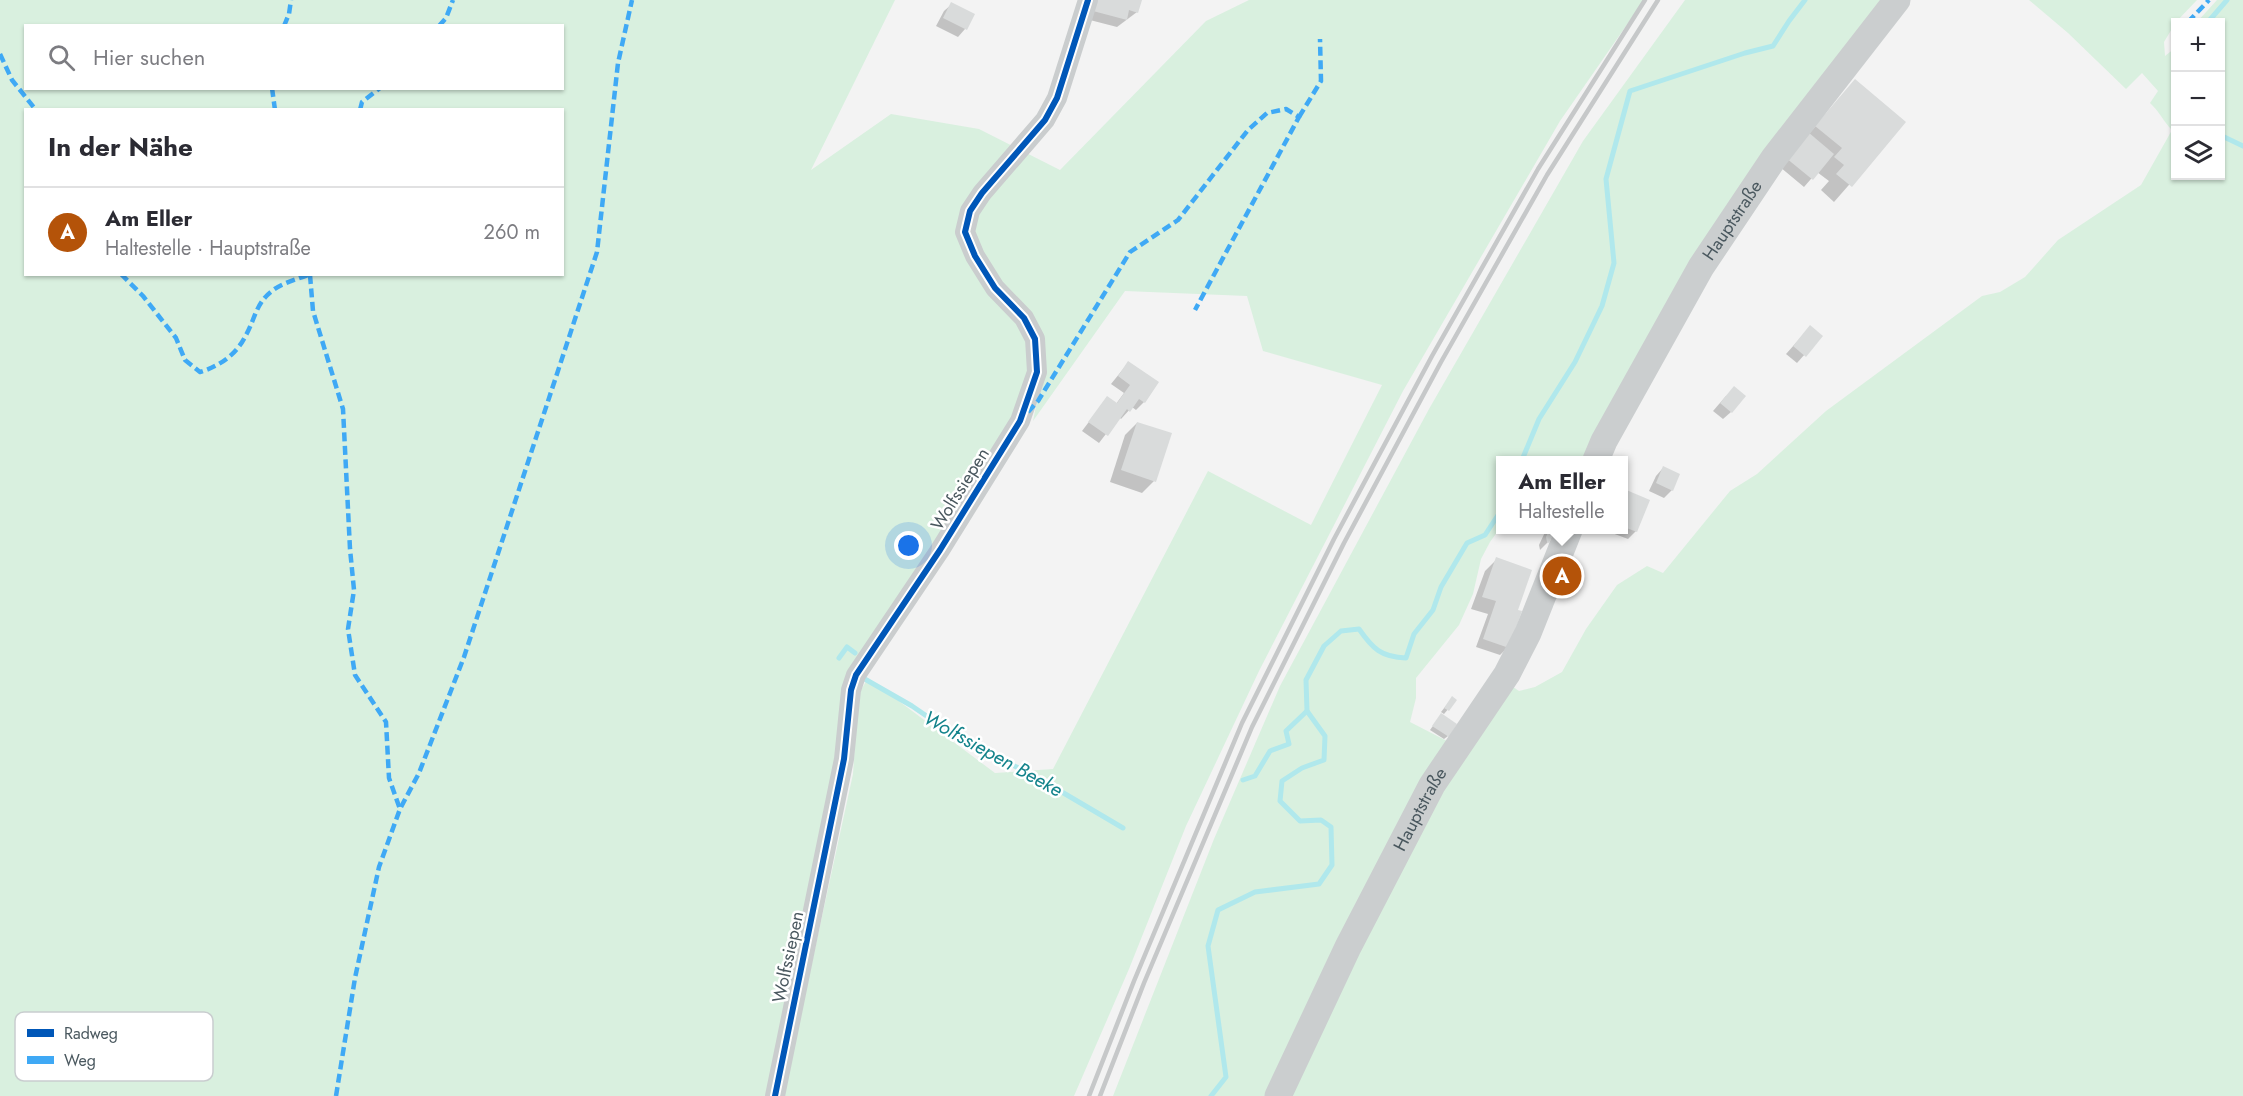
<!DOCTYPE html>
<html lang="de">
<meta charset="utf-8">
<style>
body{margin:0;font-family:Jost,sans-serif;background:#f2f2f3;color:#2b2b33}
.controls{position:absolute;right:18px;top:18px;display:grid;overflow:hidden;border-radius:0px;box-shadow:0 2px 4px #0004}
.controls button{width:54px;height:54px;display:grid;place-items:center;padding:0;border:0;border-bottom:2px solid #e1e1e2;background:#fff;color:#2b2b33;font:30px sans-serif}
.you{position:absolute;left:909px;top:546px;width:21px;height:21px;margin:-15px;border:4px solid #fff;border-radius:50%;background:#1a73e8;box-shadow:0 0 0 9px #1a73e833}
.badge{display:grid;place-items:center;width:39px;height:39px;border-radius:50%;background:#b45309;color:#fff;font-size:20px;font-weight:700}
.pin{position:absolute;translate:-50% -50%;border:3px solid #fff;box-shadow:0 2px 6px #0006}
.popup{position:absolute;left:1496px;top:456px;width:132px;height:78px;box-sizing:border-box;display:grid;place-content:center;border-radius:0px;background:#fff;filter:drop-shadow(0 2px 4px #0005);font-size:20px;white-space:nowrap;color:#7c7c81}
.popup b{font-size:22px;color:#2b2b33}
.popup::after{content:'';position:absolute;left:50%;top:100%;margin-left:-12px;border:12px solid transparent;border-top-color:#fff}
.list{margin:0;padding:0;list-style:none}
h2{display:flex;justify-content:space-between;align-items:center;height:78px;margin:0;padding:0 24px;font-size:26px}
h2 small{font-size:20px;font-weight:400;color:#7c7c81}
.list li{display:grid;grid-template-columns:39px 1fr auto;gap:18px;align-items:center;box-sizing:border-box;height:90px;padding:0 24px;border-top:2px solid #e1e1e2}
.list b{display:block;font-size:22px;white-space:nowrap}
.list p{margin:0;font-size:20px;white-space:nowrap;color:#7c7c81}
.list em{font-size:20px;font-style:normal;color:#7c7c81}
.icon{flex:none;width:33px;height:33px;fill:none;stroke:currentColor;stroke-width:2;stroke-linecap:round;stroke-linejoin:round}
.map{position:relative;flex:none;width:2243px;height:1096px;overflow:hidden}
.search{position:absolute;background:#fff;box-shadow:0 2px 4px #0004;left:24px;top:24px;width:540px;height:66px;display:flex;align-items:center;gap:15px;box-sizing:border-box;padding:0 21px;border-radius:0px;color:#7c7c81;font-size:22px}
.panel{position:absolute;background:#fff;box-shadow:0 2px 4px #0004;left:24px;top:108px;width:540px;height:168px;border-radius:0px}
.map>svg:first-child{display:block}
</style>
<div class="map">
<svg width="2243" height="1096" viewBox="0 0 2243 1096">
<rect width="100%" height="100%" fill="#f3f3f3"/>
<g fill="#d9f0df" fill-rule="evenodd">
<path d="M 0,0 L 895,0 L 811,170 L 891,114 L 979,129 L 1060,170 L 1206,21 L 1249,0 L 1644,0 L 1560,121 L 1403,391 L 1259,671 L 1186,826 L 1129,969 L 1074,1096 L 783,1096 L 853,774 L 858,695 L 868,678 L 995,773 L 1053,769 L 1208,471 L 1311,525 L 1382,385 L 1263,351 L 1247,296 L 1125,291 L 1033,421 L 1037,401 L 848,682 L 839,760 L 768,1096 L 0,1096 ZM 26,26 L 562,26 L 562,88 L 26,88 ZM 26,110 L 562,110 L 562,274 L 26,274 Z"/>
<path d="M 1685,0 L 1909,0 L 1778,166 L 1711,275 L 1605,460 L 1500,460 L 1500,528 L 1490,542 L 1481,559 L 1473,594 L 1459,625 L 1416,678 L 1416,698 L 1410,722 L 1447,741 L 1497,676 L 1519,691 L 1535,687 L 1562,672 L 1586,629 L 1617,585 L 1647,566 L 1663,573 L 1730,491 L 1757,474 L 1826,411 L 1982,296 L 2000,292 L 2025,277 L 2058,240 L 2141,185 L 2172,130 C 2163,121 2160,112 2150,103 L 2158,91 L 2142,73 L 2126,89 L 2068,33 L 2029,0 L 2197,0 L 2176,22 L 2164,42 L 2165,56 L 2175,48 L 2176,176 L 2220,176 L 2220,22 L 2197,22 L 2217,0 L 2243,0 L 2243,1096 L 1113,1096 L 1214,839 L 1280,686 L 1429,409 L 1583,141 Z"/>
</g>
<g fill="#0003">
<path d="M 1091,0 L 1137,0 L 1137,12 L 1117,27 L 1086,19 Z"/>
<path d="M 952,4 L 973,15 L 965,29 L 958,37 L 936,26 L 944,11 Z"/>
<path d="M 1855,81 L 1904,122 L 1834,202 L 1821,190 L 1829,181 L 1817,172 L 1804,187 L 1780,167 Z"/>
<path d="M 1803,335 L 1821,336 L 1797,363 L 1786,354 Z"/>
<path d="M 1128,363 L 1144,402 L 1136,410 L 1132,407 L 1121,419 L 1119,417 L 1099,443 L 1082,431 L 1107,398 L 1116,404 L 1124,393 L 1111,384 Z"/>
<path d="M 1726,396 L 1731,412 L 1723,419 L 1713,411 Z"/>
<path d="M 1137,423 L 1154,481 L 1142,493 L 1110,482 L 1125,435 Z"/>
<path d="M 1663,468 L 1672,490 L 1664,498 L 1649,491 L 1656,476 Z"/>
<path d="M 1624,491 L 1648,501 L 1636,531 L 1628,539 L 1604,530 L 1624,530 Z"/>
<path d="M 1546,530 L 1553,530 L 1548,542 L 1540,550 L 1539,545 Z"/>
<path d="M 1497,559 L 1508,647 L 1500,655 L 1476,647 L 1488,614 L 1471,609 L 1485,571 Z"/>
<path d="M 1455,701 L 1444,714 L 1441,712 L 1449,702 Z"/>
<path d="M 1438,719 L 1448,736 L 1444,739 L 1430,730 Z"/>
</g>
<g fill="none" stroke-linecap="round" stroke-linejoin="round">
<g stroke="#b0e8ec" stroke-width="5">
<path d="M 2208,22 L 2227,0"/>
<path d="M 2220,135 L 2243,146"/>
<path d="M 1522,460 L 1539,419 L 1575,362 L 1602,306 L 1614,263 L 1606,179 L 1630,91 L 1745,53 L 1773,46 L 1789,21 L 1805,0"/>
<path d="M 839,658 L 847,647 L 855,653"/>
<path d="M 863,678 L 912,706 L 963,741 L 1033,775 L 1123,828"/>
<path d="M 1243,780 L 1255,776 L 1270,751 L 1289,744 L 1286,731 L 1307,711"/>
<path d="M 1211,1096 L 1226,1077 L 1208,946 L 1218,910 L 1255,892 L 1319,884 L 1332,865 L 1331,827 L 1321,820 L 1300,821 L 1280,801 L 1282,781 L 1302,768 L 1324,760 L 1325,736 L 1307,711 L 1306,680 L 1324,646 L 1341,631 L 1359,629 C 1373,649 1381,657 1406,658 L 1414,634 L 1433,610 L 1441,587 L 1467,543 L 1485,535 L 1500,512"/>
</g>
</g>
<g fill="#d9dbdb">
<path d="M 1096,0 L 1142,0 L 1138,13 L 1129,10 L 1127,20 L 1093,11 Z"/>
<path d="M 951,2 L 975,14 L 967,30 L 943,18 Z"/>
<path d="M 1855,79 L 1906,122 L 1852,187 L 1836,174 L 1844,165 L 1834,157 L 1842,148 L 1815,126 Z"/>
<path d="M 1808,132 L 1834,154 L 1813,180 L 1786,158 Z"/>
<path d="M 1810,325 L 1823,336 L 1806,357 L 1793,346 Z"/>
<path d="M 1128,361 L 1159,382 L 1145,403 L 1139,399 L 1130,412 L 1127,409 L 1108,436 L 1088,422 L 1107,396 L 1117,403 L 1130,385 L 1118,376 Z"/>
<path d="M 1734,386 L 1746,396 L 1732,413 L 1720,403 Z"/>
<path d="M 1137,422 L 1172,433 L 1156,482 L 1121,470 Z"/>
<path d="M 1663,466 L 1680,474 L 1673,491 L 1656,483 Z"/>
<path d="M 1624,489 L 1650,500 L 1637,532 L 1624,527 Z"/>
<path d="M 1549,530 L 1555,530 L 1549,543 L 1547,542 L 1546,537 Z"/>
<path d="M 1496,557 L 1532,570 L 1518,610 L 1522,611 L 1509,648 L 1483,639 L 1496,601 L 1482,597 Z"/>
<path d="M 1452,696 L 1457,700 L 1449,711 L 1444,708 Z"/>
<path d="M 1441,713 L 1457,724 L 1449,737 L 1432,726 Z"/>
</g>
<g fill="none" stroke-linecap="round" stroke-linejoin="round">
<path stroke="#cacdce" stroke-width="20" d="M 775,1096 L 844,759 L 851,690 L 856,675 L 940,550 L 1020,421 L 1037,372 L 1035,339 L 1024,318 L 995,288 L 975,256 L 965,232 L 970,211 L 982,193 L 1045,120 L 1057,98 L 1088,0"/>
<g stroke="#cbcecf" stroke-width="27">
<path id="s1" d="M 1596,460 L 1604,441 L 1701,267 L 1774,158 L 1897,0"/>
<path id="s2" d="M 1278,1096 L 1348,947 L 1432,785 L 1507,674 L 1528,633 L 1569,530"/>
</g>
<g stroke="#c6c8c9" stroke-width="4.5">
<path d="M 1089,1096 L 1134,981 L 1242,723 L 1334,539 L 1432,356 L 1538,169 L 1645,0"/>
<path d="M 1100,1096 L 1144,983 L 1252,727 L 1344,543 L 1441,362 L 1547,175 L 1658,0"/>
</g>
<g stroke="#3fa9f5" stroke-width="4.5" stroke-dasharray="9 4.5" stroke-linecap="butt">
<path d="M 2188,22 L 2209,0"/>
<path d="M 284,26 L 289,14 L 291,0"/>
<path d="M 439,26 L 446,18 L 453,0"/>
<path d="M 0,54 L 12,80 L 36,110"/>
<path d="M 272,88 L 275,110"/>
<path d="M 360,110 L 362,102 L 380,88"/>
<path d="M 1299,117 L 1321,81 L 1320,39"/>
<path d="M 121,274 L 143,296 L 176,338 L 185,360 L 200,372 C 220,366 237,354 246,335 C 255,319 256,303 272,291 C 283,282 299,279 310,274"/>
<path d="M 310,275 L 313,311 L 343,409 L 350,549 L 354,590 L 348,629 L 355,675 L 386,722 L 389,778 L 400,809"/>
<path d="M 1028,412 L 1038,401 L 1130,252 L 1178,220 L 1248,130 L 1267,113 L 1286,109 L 1299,117 L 1195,310"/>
<path d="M 336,1096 L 355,978 L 379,867 L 400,809 L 419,773 L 464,657 L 597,252 L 618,63 L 632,0"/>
</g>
<g stroke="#fff" stroke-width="10">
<path id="cycleway" d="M 775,1096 L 844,759 L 851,690 L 856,675 L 940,550 L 1020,421 L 1037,372 L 1035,339 L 1024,318 L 995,288 L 975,256 L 965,232 L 970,211 L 982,193 L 1045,120 L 1057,98 L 1088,0"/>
</g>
<use href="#cycleway" stroke="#0057b8" stroke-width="6"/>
</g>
<g text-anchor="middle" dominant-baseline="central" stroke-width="5" stroke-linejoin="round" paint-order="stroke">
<g font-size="18" fill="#4a585f" stroke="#fff">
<text stroke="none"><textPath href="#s1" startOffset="276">Hauptstraße</textPath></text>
<text transform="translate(960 489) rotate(-58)">Wolfssiepen</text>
<text stroke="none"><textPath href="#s2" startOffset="320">Hauptstraße</textPath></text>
<text transform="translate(788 957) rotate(-78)">Wolfssiepen</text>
</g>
<g font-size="20" font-style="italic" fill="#13838b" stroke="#fff">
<text transform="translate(993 754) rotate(29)">Wolfssiepen Beeke</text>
</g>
</g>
<rect x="15" y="1012" width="198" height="69" rx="9" fill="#fff" stroke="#c9cdcf" stroke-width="1.5"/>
<rect x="27" y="1029" width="27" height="8" fill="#0057b8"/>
<rect x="27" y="1056" width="27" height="8" fill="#3fa9f5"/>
<g font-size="16" fill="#4a585f">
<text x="64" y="1039">Radweg</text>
<text x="64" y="1066">Weg</text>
</g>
</svg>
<div class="controls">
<button>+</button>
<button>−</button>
<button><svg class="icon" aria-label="layers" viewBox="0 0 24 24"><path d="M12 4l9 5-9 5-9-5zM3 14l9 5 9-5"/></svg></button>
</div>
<div class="you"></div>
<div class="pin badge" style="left:1562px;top:576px">A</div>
<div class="popup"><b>Am Eller</b>Haltestelle</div>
<div class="search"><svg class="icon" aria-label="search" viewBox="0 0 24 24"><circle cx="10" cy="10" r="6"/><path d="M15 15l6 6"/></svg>Hier suchen</div>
<section class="panel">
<h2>In der Nähe<small></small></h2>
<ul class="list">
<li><span class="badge">A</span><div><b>Am Eller</b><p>Haltestelle · Hauptstraße</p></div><em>260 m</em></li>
</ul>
</section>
</div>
